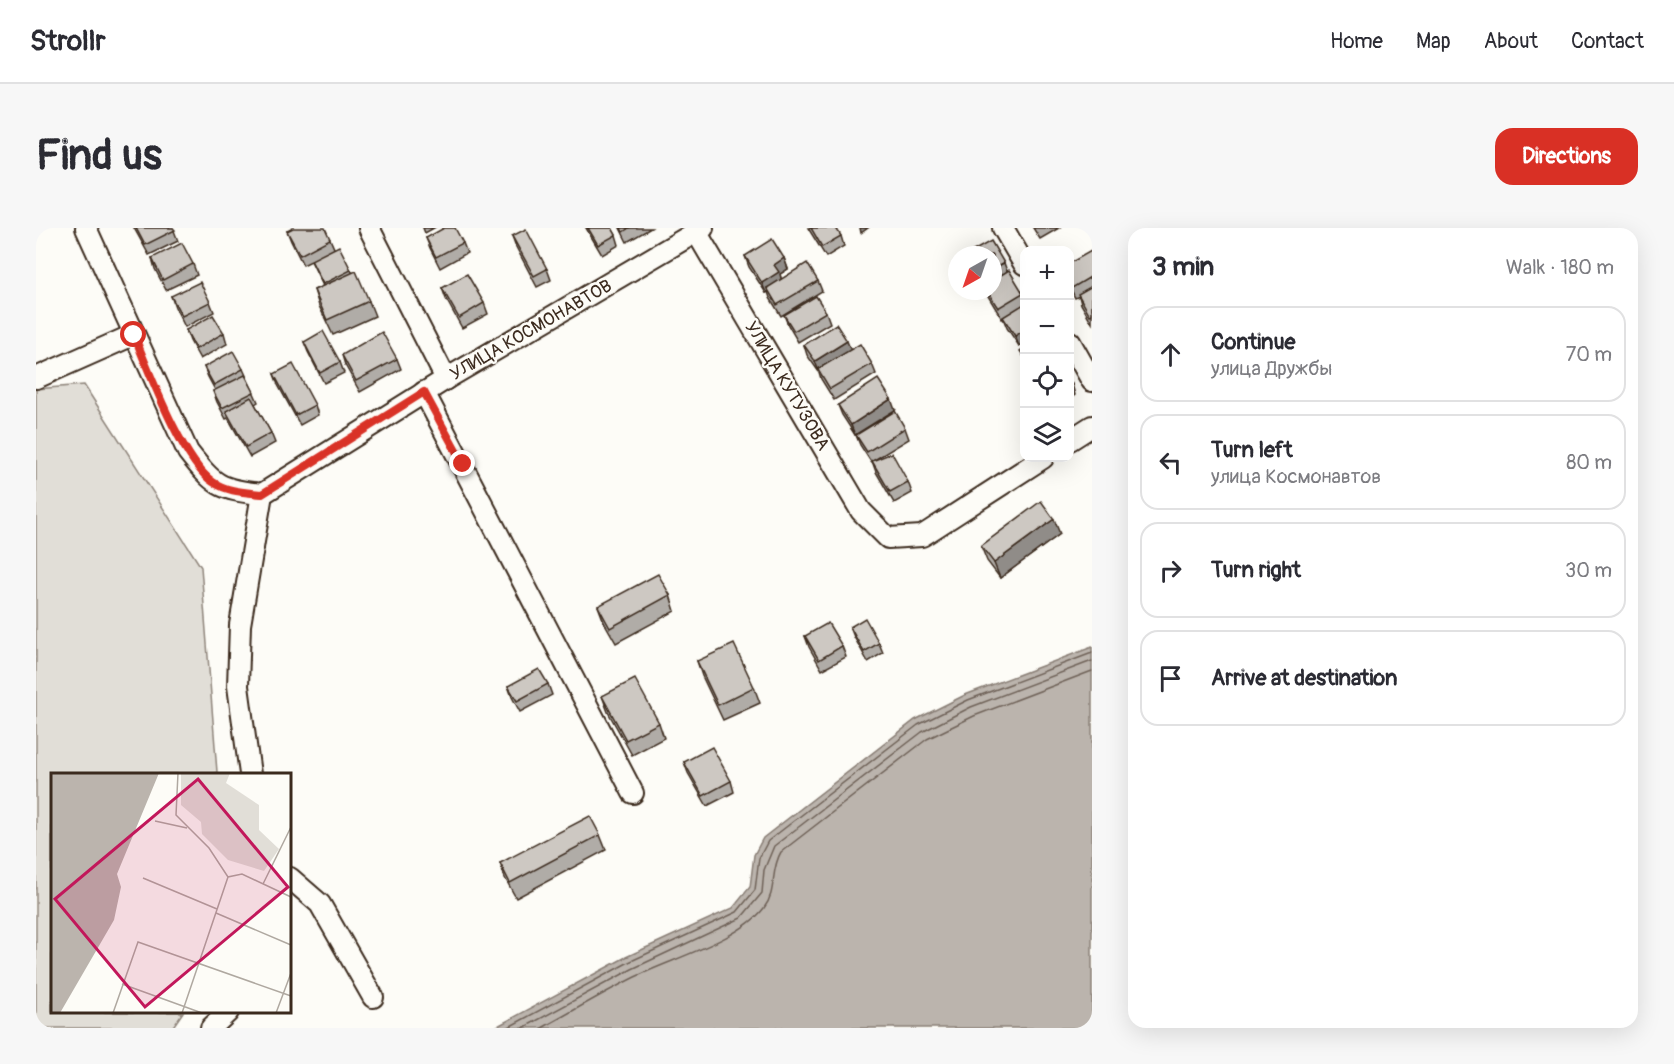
<!DOCTYPE html>
<meta charset="utf-8">
<style>
body{margin:0;font-family:Pangolin,sans-serif;background:#f7f7f7;color:#2b2b33}
.controls{position:absolute;right:18px;top:18px;display:grid;overflow:hidden;border-radius:12px;box-shadow:0 6px 24px #0002}
.controls button{width:54px;height:54px;display:grid;place-items:center;padding:0;border:0;border-bottom:2px solid #e1e1e2;background:#fff;color:#2b2b33;font:30px sans-serif}
.compass{position:absolute;left:912px;top:18px;width:54px;height:54px;border-radius:50%;background:#fff;box-shadow:0 6px 24px #0002;rotate:220deg}
.stop{position:absolute;width:18px;height:18px;margin:-14px;border:4px solid #d93025;border-radius:50%;background:#fff}
.stop.end{background:#d93025;border-color:#fff;box-shadow:0 2px 6px #0008}
.list{margin:0;padding:0;list-style:none}
h2{display:flex;justify-content:space-between;align-items:center;height:78px;margin:0;padding:0 24px;font-size:26px}
h2 small{font-size:20px;font-weight:400;color:#7c7c81}
.list li{display:grid;grid-template-columns:39px 1fr auto;gap:18px;align-items:center;box-sizing:border-box;height:96px;margin:0 12px 12px;padding:0 12px;border:2px solid #e1e1e2;border-radius:18px}
.list b{display:block;font-size:22px;white-space:nowrap}
.list p{margin:0;font-size:20px;white-space:nowrap;color:#7c7c81}
.list em{font-size:20px;font-style:normal;color:#7c7c81}
.icon{flex:none;width:33px;height:33px;fill:none;stroke:currentColor;stroke-width:2;stroke-linecap:round;stroke-linejoin:round}
.map{position:relative;flex:none;width:1056px;height:800px;overflow:hidden;border-radius:18px}
header{display:flex;align-items:center;gap:36px;box-sizing:border-box;height:84px;padding:0 30px;background:#fff;border-bottom:2px solid #e1e1e2}
header strong{font-size:28px}
nav{display:flex;gap:33px;margin-inline-start:auto;font-size:21px}
.intro{display:flex;align-items:center;justify-content:space-between;box-sizing:border-box;height:144px;padding:0 36px}
h1{margin:0;font-size:42px}
.button{padding:15px 27px;border-radius:18px;background:#d93025;color:#fff;font-size:21px;font-weight:700}
main{display:flex;gap:36px;padding:0 36px}
aside{flex:1;background:#fff;border-radius:18px;box-shadow:0 6px 24px #0002}
.map>svg:first-child{display:block}
</style>
<header>
<strong>Strollr</strong>
<nav><a>Home</a><a>Map</a><a>About</a><a>Contact</a></nav>
</header>
<div class="intro"><h1>Find us</h1><a class="button">Directions</a></div>
<main>
<div class="map">
<svg width="1056" height="800" viewBox="0 0 1056 800">
<rect width="100%" height="100%" fill="#fdfcf7"/>
<filter id="ink" filterUnits="userSpaceOnUse"><feTurbulence type="fractalNoise" baseFrequency=".0167" numOctaves="2"/><feDisplacementMap in="SourceGraphic" scale="12" xChannelSelector="R" yChannelSelector="G"/><feConvolveMatrix kernelMatrix="1 2 1 2 8 2 1 2 1" color-interpolation-filters="sRGB"/></filter>
<g filter="url(#ink)">
<path fill="#e1ded7" stroke="#8e847a" stroke-width="1.5" d="M 48,157 L 165,339 L 181,544 L 179,546 L 16,546 L 16,784 L 147,784 L 136,800 L 0,800 L 0,161 Z"/>
<path fill="#bbb4ad" stroke="#887d74" stroke-width="1.5" d="M 1056,419 L 1056,800 L 458,800 L 590,729 L 697,680 L 714,659 L 718,627 L 727,610 L 879,492 L 929,467 Z"/>
<g fill="none" stroke-linecap="round" stroke-linejoin="round">
<g stroke="#6e6157" stroke-width="1.5">
<path d="M 471,800 L 593,734 L 701,684 L 719,662 L 723,630 L 732,613 L 882,497 L 932,472 L 1056,425"/>
<path d="M 487,800 L 596,741 L 705,690 L 726,665 L 728,642 L 738,618 L 886,504 L 935,479 L 1056,433"/>
<path d="M 506,800 C 537,783 567,765 599,749 C 635,731 704,712 728,680 C 741,664 734,642 745,624 L 891,511 L 938,488 L 1056,443"/>
</g>
<g stroke="#3b2a1e" stroke-width="24">
<g id="minor">
<path d="M 50,0 L 152,224 C 178,257 183,262 226,266 L 410,151 L 667,0"/>
<path d="M 333,0 L 410,151"/>
<path d="M 658,0 L 825,283 L 852,310 L 886,308 L 1007,230"/>
<path d="M 967,0 L 988,36"/>
<path d="M 1034,114 L 1056,153"/>
<path d="M 0,150 L 97,107"/>
<path d="M 388,164 L 597,565"/>
<path d="M 1034,212 L 1056,198"/>
<path d="M 214,546 L 202,458 L 204,397 L 226,266"/>
<path d="M 254,650 L 284,676 L 337,769"/>
<path d="M 175,800 L 192,784"/>
</g>
</g>
<use href="#minor" stroke="#fdfcf7" stroke-width="20"/>
</g>
<g fill="#b0aca7" stroke="#3b2a1e" stroke-width="1.5">
<path d="M 98,0 L 137,0 L 142,13 L 113,27 Z"/>
<path d="M 387,0 L 398,0 L 389,5 Z"/>
<path d="M 550,0 L 576,0 L 580,7 L 583,17 L 566,27 Z"/>
<path d="M 584,0 L 615,0 L 591,14 Z"/>
<path d="M 772,0 L 800,0 L 805,8 L 808,18 L 790,29 Z"/>
<path d="M 997,0 L 1023,0 L 1004,11 Z"/>
<path d="M 251,3 L 294,11 L 298,20 L 315,42 L 333,73 L 339,88 L 297,107 L 283,78 L 278,62 L 287,58 L 275,33 L 267,37 L 255,13 Z"/>
<path d="M 476,8 L 511,41 L 515,52 L 501,59 L 480,19 Z"/>
<path d="M 390,10 L 427,15 L 431,25 L 404,40 L 394,20 Z"/>
<path d="M 1056,25 L 1056,95 L 1045,76 L 1043,68 L 1039,70 L 1034,59 L 1034,35 Z"/>
<path d="M 957,27 L 968,35 L 971,43 L 987,65 L 988,69 L 988,114 L 983,118 L 971,100 L 967,90 L 966,91 L 952,68 L 950,63 L 957,63 Z"/>
<path d="M 709,28 L 748,30 L 752,41 L 744,46 L 745,51 L 782,53 L 786,63 L 745,88 L 734,70 L 732,64 L 730,65 L 713,39 Z"/>
<path d="M 116,30 L 157,36 L 161,47 L 130,62 L 119,41 Z"/>
<path d="M 406,60 L 448,75 L 452,86 L 426,100 L 410,71 Z"/>
<path d="M 932,63 L 941,63 L 935,67 Z"/>
<path d="M 135,68 L 174,74 L 178,84 L 149,99 L 139,79 Z"/>
<path d="M 790,84 L 794,95 L 762,114 L 752,97 L 748,87 Z"/>
<path d="M 150,102 L 188,105 L 191,116 L 164,131 L 154,113 Z"/>
<path d="M 268,114 L 304,134 L 308,145 L 288,155 L 272,124 Z"/>
<path d="M 768,117 L 814,122 L 836,136 L 840,146 L 798,172 L 785,151 L 783,144 L 771,127 Z"/>
<path d="M 306,127 L 361,131 L 365,141 L 324,164 L 309,137 Z"/>
<path d="M 168,139 L 207,141 L 222,174 L 219,176 L 235,205 L 239,215 L 214,229 L 192,190 L 190,191 L 181,174 L 177,163 L 179,162 L 172,149 Z"/>
<path d="M 238,146 L 279,177 L 282,187 L 264,197 L 242,157 Z"/>
<path d="M 802,177 L 859,182 L 819,207 L 806,187 Z"/>
<path d="M 869,200 L 873,211 L 835,234 L 824,217 L 820,207 Z"/>
<path d="M 836,233 L 872,254 L 876,265 L 858,275 L 840,244 Z"/>
<path d="M 1024,306 L 964,350 L 951,333 L 945,318 Z"/>
<path d="M 634,367 L 639,383 L 580,415 L 568,394 L 562,378 Z"/>
<path d="M 814,399 L 843,415 L 847,425 L 832,434 L 818,409 Z"/>
<path d="M 769,408 L 806,418 L 810,429 L 786,442 L 773,419 Z"/>
<path d="M 661,433 L 718,459 L 724,475 L 687,492 L 666,448 Z"/>
<path d="M 512,456 L 516,467 L 484,484 L 476,469 L 472,458 Z"/>
<path d="M 566,468 L 623,495 L 628,510 L 596,527 L 572,484 Z"/>
<path d="M 648,534 L 695,553 L 698,564 L 671,578 L 652,545 Z"/>
<path d="M 564,607 L 570,622 L 480,670 L 469,650 L 464,635 Z"/>
</g>
<g fill="#908c88" stroke="#3b2a1e" stroke-width="1.5">
<path d="M 824,0 L 832,0 L 825,5 Z"/>
<path d="M 748,30 L 752,41 L 744,46 L 746,54 L 731,60 L 732,64 L 730,65 L 726,55 L 738,37 Z"/>
<path d="M 988,102 L 988,114 L 983,118 L 979,108 Z"/>
<path d="M 811,113 L 815,123 L 782,141 L 783,144 L 779,133 Z"/>
<path d="M 1036,156 L 1039,167 L 1034,171 L 1034,158 Z"/>
<path d="M 855,171 L 859,182 L 819,207 L 815,197 Z"/>
<path d="M 1018,291 L 1024,306 L 964,350 L 958,335 Z"/>
</g>
<g fill="#cdc8c2" stroke="#3b2a1e" stroke-width="1.5">
<path d="M 100,0 L 137,0 L 139,2 L 109,17 Z"/>
<path d="M 257,0 L 289,0 L 294,11 L 264,27 L 251,3 Z"/>
<path d="M 408,0 L 419,0 L 427,15 L 400,29 L 390,10 Z"/>
<path d="M 552,0 L 576,0 L 580,7 L 562,17 Z"/>
<path d="M 585,0 L 593,0 L 587,4 Z"/>
<path d="M 775,0 L 800,0 L 805,8 L 786,19 Z"/>
<path d="M 490,1 L 511,41 L 498,48 L 476,8 Z"/>
<path d="M 736,11 L 748,30 L 738,37 L 743,44 L 726,55 L 709,28 Z"/>
<path d="M 955,13 L 968,35 L 957,41 L 957,27 L 930,27 Z"/>
<path d="M 146,15 L 157,36 L 127,52 L 116,30 Z"/>
<path d="M 303,18 L 315,42 L 287,56 L 275,32 Z"/>
<path d="M 1055,23 L 1056,25 L 1056,48 L 1036,60 L 1034,56 L 1034,35 Z"/>
<path d="M 921,32 L 921,40 L 918,34 Z"/>
<path d="M 771,35 L 782,53 L 741,77 L 731,60 Z"/>
<path d="M 973,42 L 987,65 L 962,80 L 951,63 L 957,63 L 957,52 Z"/>
<path d="M 320,43 L 333,73 L 291,92 L 278,62 Z"/>
<path d="M 431,46 L 448,75 L 423,90 L 406,60 Z"/>
<path d="M 164,54 L 174,74 L 146,88 L 135,68 Z"/>
<path d="M 1056,58 L 1056,86 L 1054,87 L 1042,66 Z"/>
<path d="M 780,68 L 790,84 L 758,103 L 748,87 Z"/>
<path d="M 988,76 L 988,102 L 979,108 L 967,89 Z"/>
<path d="M 177,87 L 188,105 L 160,121 L 150,102 Z"/>
<path d="M 800,96 L 811,113 L 779,133 L 768,117 Z"/>
<path d="M 287,103 L 304,134 L 284,145 L 268,114 Z"/>
<path d="M 346,104 L 361,131 L 320,153 L 306,127 Z"/>
<path d="M 824,116 L 836,136 L 794,161 L 782,141 Z"/>
<path d="M 988,120 L 988,129 L 984,123 Z"/>
<path d="M 197,123 L 207,141 L 178,157 L 168,139 Z"/>
<path d="M 257,136 L 279,177 L 260,187 L 238,146 Z"/>
<path d="M 209,147 L 218,164 L 186,180 L 177,163 Z"/>
<path d="M 842,151 L 855,171 L 815,197 L 802,177 Z"/>
<path d="M 215,169 L 235,205 L 210,219 L 190,183 Z"/>
<path d="M 859,183 L 869,200 L 831,224 L 820,207 Z"/>
<path d="M 856,225 L 872,254 L 854,264 L 836,233 Z"/>
<path d="M 1005,273 L 1018,291 L 958,335 L 945,318 Z"/>
<path d="M 622,346 L 634,367 L 574,400 L 562,378 Z"/>
<path d="M 829,390 L 843,415 L 828,424 L 814,399 Z"/>
<path d="M 792,395 L 806,418 L 783,432 L 769,408 Z"/>
<path d="M 698,416 L 718,459 L 682,477 L 661,433 Z"/>
<path d="M 503,441 L 512,456 L 481,473 L 472,458 Z"/>
<path d="M 599,451 L 623,495 L 590,512 L 566,468 Z"/>
<path d="M 676,519 L 695,553 L 667,568 L 648,534 Z"/>
<path d="M 554,588 L 564,607 L 474,655 L 464,635 Z"/>
</g>
</g>
<g fill="none" stroke-linecap="round" stroke-linejoin="round" filter="url(#ink)">
<path stroke="#d93025" stroke-width="8" d="M 98,107 C 113,143 146,233 177,254 C 192,264 208,264 226,266 L 388,164 L 427,236"/>
</g>
<g text-anchor="middle" dominant-baseline="central" stroke-width="5" stroke-linejoin="round" paint-order="stroke">
<g font-size="18" fill="#3b2a1e" stroke="#fdfcf7">
<text transform="translate(495 102) rotate(-30)">УЛИЦА КОСМОНАВТОВ</text>
<text transform="translate(751 158) rotate(59)">УЛИЦА КУТУЗОВА</text>
</g>
</g>
<g transform="translate(15 545)">
<rect width="240" height="240" fill="#fdfcf7"/>
<path d="M 130,0 L 179,0 L 175,10 L 208,32 L 208,57 L 228,76 L 213,98 L 177,87 L 151,61 L 150,49 L 130,32 Z" fill="#e1ded7"/>
<path d="M 0,0 L 108,0 L 66,101 L 70,114 L 63,147 L 9,240 L 0,240 Z" fill="#bbb4ad"/>
<path fill="none" stroke="#afa8a0" stroke-width="1.5" d="M 127,0 L 125,42 L 158,75 L 177,104M 104,48 L 136,55M 92,105 L 166,136M 212,111 L 240,54M 165,140 L 240,172M 71,211 L 151,240M 62,240 L 87,169 L 240,223M 131,240 L 177,104 L 191,101 L 240,124M 225,240 L 240,200"/>
<path fill="#c2185b" fill-opacity="0.15" stroke="#c2185b" stroke-width="3" d="M 147,6 L 237,114 L 94,234 L 4,126 Z"/>
<rect width="240" height="240" fill="none" stroke="#3b2a1e" stroke-width="3"/>
</g>
</svg>
<div class="controls">
<button>+</button>
<button>−</button>
<button><svg class="icon" aria-label="locate" viewBox="0 0 24 24"><circle cx="12" cy="12" r="6"/><path d="M12 2v4M12 18v4M2 12h4M18 12h4"/></svg></button>
<button><svg class="icon" aria-label="layers" viewBox="0 0 24 24"><path d="M12 4l9 5-9 5-9-5zM3 14l9 5 9-5"/></svg></button>
</div>
<svg class="compass" viewBox="-18 -18 36 36"><path d="M0-13l5 13h-10z" fill="#e53935"/><path d="M0 13l5-13h-10z" fill="#7c7c81"/></svg>
<div class="stop" style="left:98px;top:107px"></div>
<div class="stop end" style="left:427px;top:236px"></div>
</div>
<aside>
<h2>3 min<small>Walk · 180 m</small></h2>
<ul class="list">
<li><svg class="icon" aria-label="ahead" viewBox="0 0 24 24"><path d="M12 20V5M6 11l6-6 6 6"/></svg><div><b>Continue</b><p>улица Дружбы</p></div><em>70 m</em></li>
<li><svg class="icon" aria-label="left" viewBox="0 0 24 24"><path d="M17 20v-9H6M10 6l-5 5 5 5"/></svg><div><b>Turn left</b><p>улица Космонавтов</p></div><em>80 m</em></li>
<li><svg class="icon" aria-label="right" viewBox="0 0 24 24"><path d="M7 20v-9h11M14 6l5 5-5 5"/></svg><div><b>Turn right</b></div><em>30 m</em></li>
<li><svg class="icon" aria-label="arrive" viewBox="0 0 24 24"><path d="M6 21V4h12l-3 4 3 4H6"/></svg><div><b>Arrive at destination</b></div></li>
</ul>
</aside>
</main>
